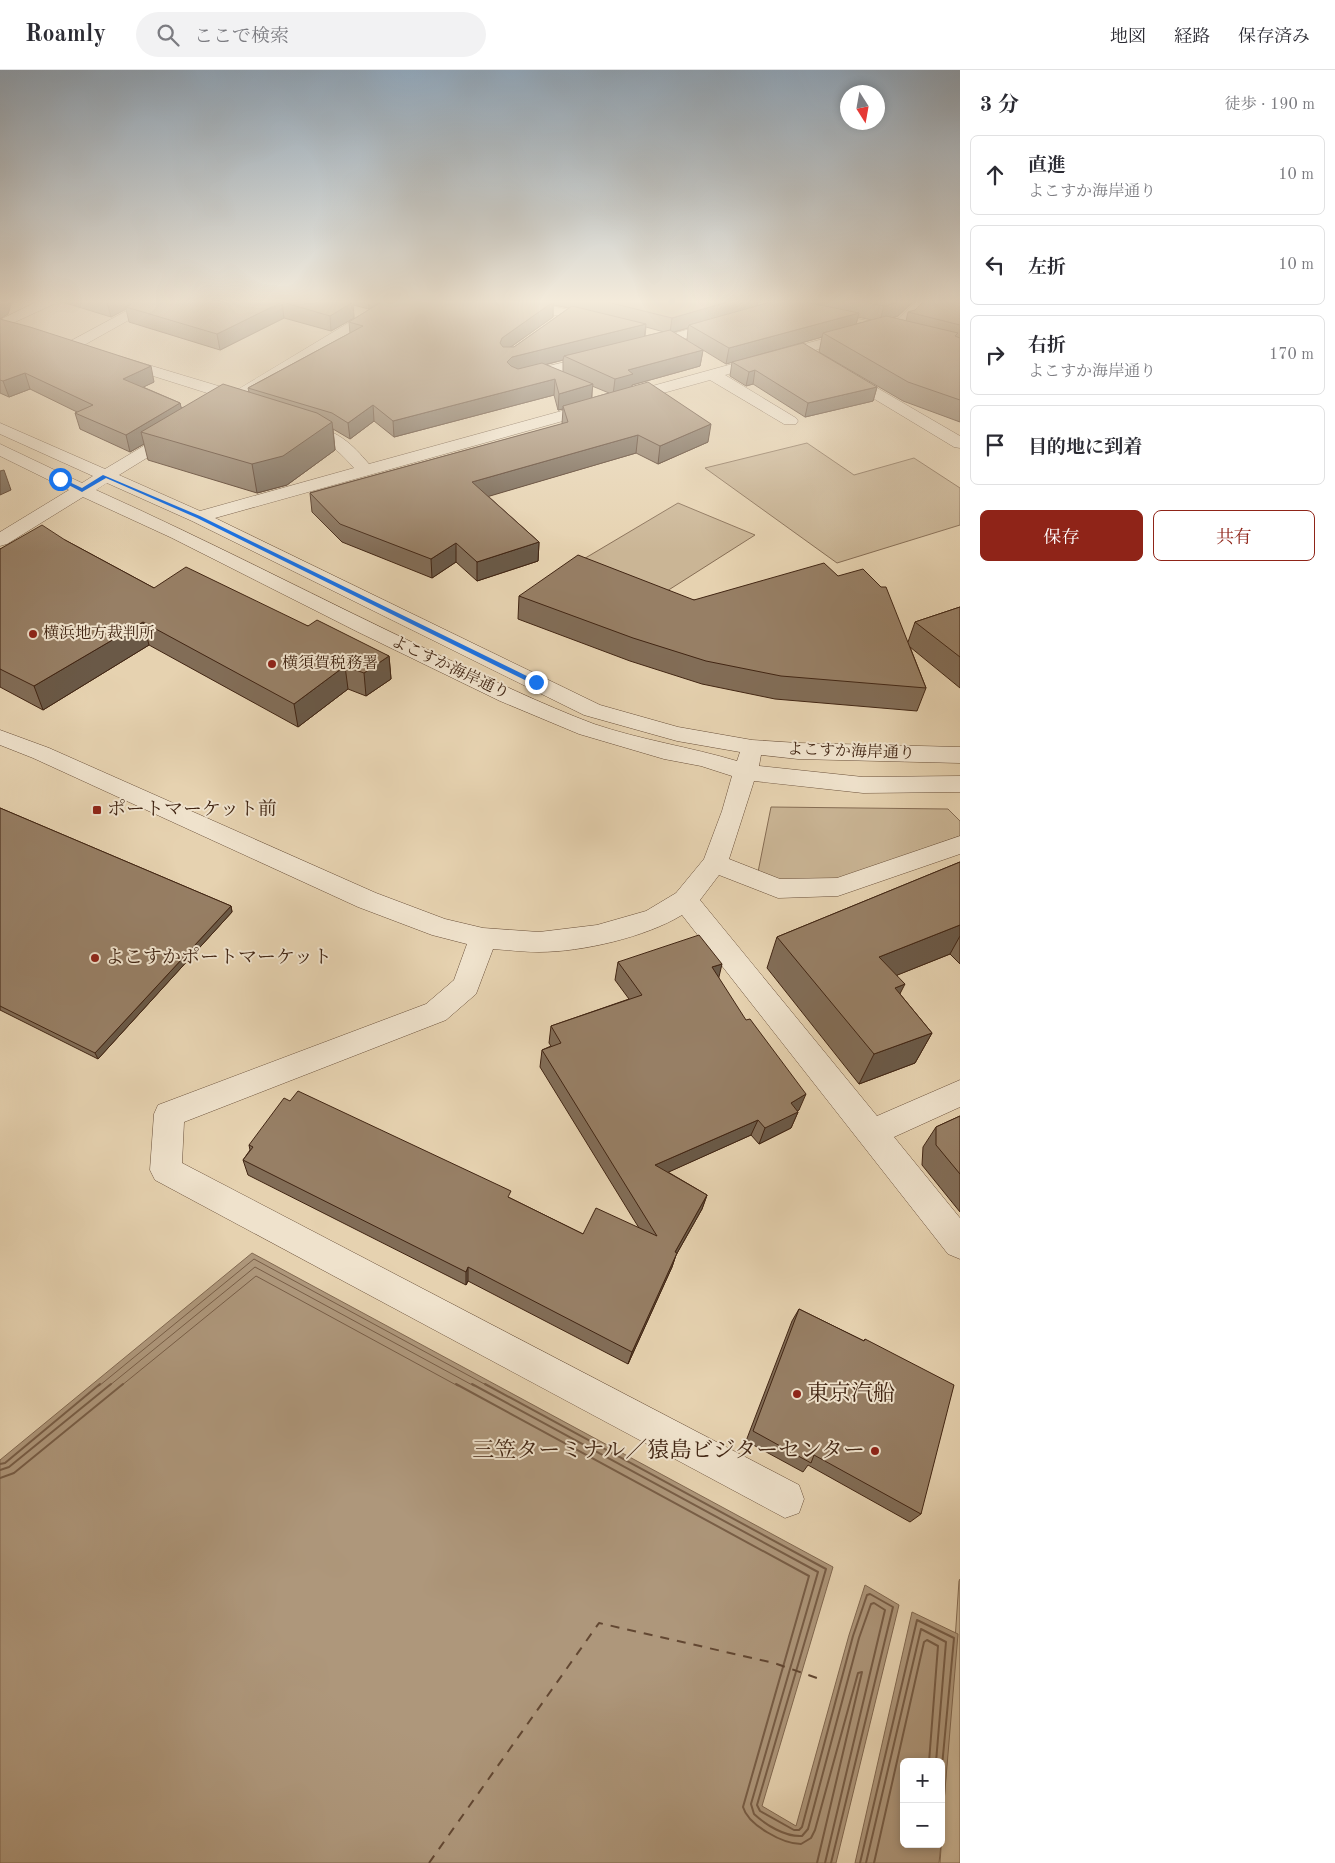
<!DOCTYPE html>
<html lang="ja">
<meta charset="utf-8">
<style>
body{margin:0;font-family:"Old Standard TT","Noto Serif JP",serif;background:#f2f2f3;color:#2b2b33}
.controls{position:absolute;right:15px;bottom:15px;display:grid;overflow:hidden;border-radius:8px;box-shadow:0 2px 8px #0003}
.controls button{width:45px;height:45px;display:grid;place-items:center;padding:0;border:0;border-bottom:1px solid #e1e1e2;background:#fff;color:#2b2b33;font:25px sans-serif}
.compass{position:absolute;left:840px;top:15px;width:45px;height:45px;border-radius:50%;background:#fff;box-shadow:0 2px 8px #0003;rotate:169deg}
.stop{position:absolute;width:15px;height:15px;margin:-11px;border:4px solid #1a73e8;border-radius:50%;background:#fff}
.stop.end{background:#1a73e8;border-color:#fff;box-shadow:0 1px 5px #0008}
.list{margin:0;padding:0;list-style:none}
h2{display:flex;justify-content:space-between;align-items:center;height:65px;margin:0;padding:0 20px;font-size:21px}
h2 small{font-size:16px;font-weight:400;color:#7c7c81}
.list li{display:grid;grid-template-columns:32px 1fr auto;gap:15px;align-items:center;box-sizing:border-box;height:80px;margin:0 10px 10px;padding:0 10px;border:1px solid #e1e1e2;border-radius:8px}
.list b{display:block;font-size:19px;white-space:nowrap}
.list p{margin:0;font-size:16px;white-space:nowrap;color:#7c7c81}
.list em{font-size:16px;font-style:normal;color:#7c7c81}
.actions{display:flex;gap:10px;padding:15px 20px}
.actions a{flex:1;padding:11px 0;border:1px solid #8f2418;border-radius:8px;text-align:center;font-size:18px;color:#8f2418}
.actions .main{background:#8f2418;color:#fff}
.icon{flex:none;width:28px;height:28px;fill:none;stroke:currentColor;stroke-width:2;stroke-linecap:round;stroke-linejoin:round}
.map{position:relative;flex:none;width:960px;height:1793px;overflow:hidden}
header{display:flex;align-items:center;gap:30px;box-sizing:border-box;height:70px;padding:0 25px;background:#fff;border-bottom:1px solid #e1e1e2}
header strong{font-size:24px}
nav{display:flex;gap:28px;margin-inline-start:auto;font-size:18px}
.search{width:350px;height:45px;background:#f2f2f3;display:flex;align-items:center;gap:12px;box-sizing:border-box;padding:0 18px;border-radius:28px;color:#7c7c81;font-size:19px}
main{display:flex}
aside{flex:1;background:#fff}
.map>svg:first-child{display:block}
</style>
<header>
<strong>Roamly</strong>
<div class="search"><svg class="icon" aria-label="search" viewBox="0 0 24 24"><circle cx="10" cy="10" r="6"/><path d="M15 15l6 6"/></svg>ここで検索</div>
<nav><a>地図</a><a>経路</a><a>保存済み</a></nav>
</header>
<main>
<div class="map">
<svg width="960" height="1793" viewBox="0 0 960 1793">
<rect width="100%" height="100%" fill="#e6d2b0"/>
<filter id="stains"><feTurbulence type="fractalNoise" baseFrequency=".004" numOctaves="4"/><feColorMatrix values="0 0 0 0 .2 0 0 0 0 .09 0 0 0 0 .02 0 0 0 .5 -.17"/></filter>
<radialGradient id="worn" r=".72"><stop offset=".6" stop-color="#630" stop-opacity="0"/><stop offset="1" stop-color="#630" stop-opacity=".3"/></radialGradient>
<g fill="#cab595" stroke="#866d54">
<path d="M 807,373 L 854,405 L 914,388 L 960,418 L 960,455 L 837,493 L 705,398 Z"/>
<path d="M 678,433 L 755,465 L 656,528 L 582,490 Z"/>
<path d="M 771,737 L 948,739 L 960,751 L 960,766 L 828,813 L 790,814 L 758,802 Z"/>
<path d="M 960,1509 L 960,1793 L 940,1793 L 959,1511 Z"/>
</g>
<g fill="#ae977b" stroke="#826951">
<path d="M 252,1183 L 833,1497 L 762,1736 L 796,1756 L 849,1565 L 865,1515 L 899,1535 L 836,1793 L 0,1793 L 0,1390 Z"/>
<path d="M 912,1542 L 958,1564 L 941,1768 L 941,1692 L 904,1692 L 904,1774 L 941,1774 L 939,1793 L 855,1793 Z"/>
</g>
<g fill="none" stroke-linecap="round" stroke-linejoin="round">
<g stroke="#785e47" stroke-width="1">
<path d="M 99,1316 L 254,1189 L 488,1316"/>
<path d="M 109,1316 L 255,1197 L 474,1316"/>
<path d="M 121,1316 L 256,1206 L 458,1316"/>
</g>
<g stroke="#785e47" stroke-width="2">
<path d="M 456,1314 L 809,1506 L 743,1737 C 748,1755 783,1774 801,1774 L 811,1768 L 815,1760 L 858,1603 L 862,1602 L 817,1793"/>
<path d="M 472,1314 L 818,1502 L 751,1734 L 754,1744 C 766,1755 785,1767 802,1766 L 808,1759 L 859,1568 L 871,1534 L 874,1533 L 885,1540 L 825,1793"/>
<path d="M 485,1314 L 826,1499 L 757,1735 L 760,1741 L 794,1760 L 799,1760 L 802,1757 L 853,1566 L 867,1525 L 870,1524 L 893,1537 L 831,1793"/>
<path d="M 0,1394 L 5,1393 L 100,1314"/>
<path d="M 0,1400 L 9,1397 L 111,1314"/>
<path d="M 0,1408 L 14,1403 L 123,1314"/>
<path d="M 860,1793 L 917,1550 L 954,1568 L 941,1707"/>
<path d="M 866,1793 L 921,1559 L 946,1572 L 936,1692"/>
<path d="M 874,1793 L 924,1572 L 927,1570 L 938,1576 L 929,1692"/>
</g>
<path stroke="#624732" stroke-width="2" stroke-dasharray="9 8" stroke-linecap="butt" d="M 429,1793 L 599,1553 L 774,1593 L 817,1608"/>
<g stroke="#6a503a" stroke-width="1">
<g id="minor">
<path d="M 38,231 L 56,231 L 54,234 L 0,259 L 0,250 Z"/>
<path d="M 145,231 L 163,231 L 77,279 L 67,279 L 65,276 L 67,273 Z"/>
<path d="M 385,231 L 402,231 L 221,343 L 209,343 L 207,340 L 223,328 L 112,293 L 110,290 L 112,287 L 122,287 L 235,321 Z"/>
<path d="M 505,231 L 531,231 L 603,248 L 605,251 L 603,254 L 598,255 L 507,234 Z"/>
<path d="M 917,231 L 932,231 L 909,254 L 725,305 L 796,348 L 798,351 L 796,354 L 784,354 L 710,310 L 215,448 L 600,635 L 678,657 L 752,670 L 798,673 L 960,677 L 960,693 L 798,689 L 761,685 L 759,696 L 863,707 L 960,706 L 960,722 L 863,723 L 754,711 L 729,789 L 780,809 L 837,808 L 960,766 L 960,784 L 838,826 L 778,828 L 719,805 L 700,830 L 877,1046 L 960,1010 L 960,1037 L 894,1067 L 960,1148 L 960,1189 L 948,1184 L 682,845 C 646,867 582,882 539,882 C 523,882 508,880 493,879 L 476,924 L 446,950 L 184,1052 L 182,1093 L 799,1415 L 804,1429 L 799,1443 L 785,1448 L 155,1110 L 150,1100 L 154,1044 L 158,1035 L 426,934 L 454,910 L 467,874 L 432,865 L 358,837 L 33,688 L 0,675 L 0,660 L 49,678 L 376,823 L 445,849 L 483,858 L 539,862 L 597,855 L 646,841 L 676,823 L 704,789 L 722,741 L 732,706 L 701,696 L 664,689 L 579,664 L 500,631 L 358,562 L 172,468 L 83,427 L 7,474 L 0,476 L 0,462 L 69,420 L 0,386 L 0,374 L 82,413 L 93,406 L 0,364 L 0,353 L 105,399 L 172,359 L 184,359 L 186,362 L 184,365 L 119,405 L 200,441 L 354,398 C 333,374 324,370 294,359 L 292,356 L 294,353 C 302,351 307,353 314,355 C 341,364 351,373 369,394 L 899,248 ZM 107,413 L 192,451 L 584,645 L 677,671 L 740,682 L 737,691 C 690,677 641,670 594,654 C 541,634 490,609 439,585 C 324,531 212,472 96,420 Z"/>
<path d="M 723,250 L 728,251 L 730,254 L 728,257 L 644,280 L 639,279 L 637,276 L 639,273 Z"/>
<path d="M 599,284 L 604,285 L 606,288 L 604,291 L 520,312 L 515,310 L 512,307 L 515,304 Z"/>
<path d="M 843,299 L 848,301 L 960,366 L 960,378 L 954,377 L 838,307 L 835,304 L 838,301 Z"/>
</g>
</g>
<g stroke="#412513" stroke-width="1">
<path id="highway" d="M 742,231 L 771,231 L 878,253 L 960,273 L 960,281 L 878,261 L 749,235 Z"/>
</g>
<use href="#minor" fill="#efe2cc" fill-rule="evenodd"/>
<use href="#highway" fill="#e6d2b0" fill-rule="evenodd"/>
</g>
<g fill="#826d57" stroke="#412513" fill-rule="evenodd">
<path d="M 59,231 L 381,231 L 369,239 L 353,235 L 354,248 L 331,261 L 284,248 L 220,280 L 129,252 L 126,239 L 111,247 Z"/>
<path d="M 383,231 L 758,231 L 757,236 L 774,231 L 914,231 L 898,246 L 893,248 L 906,251 L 908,242 L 960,231 L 960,352 L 903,331 L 819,282 L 822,267 L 776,280 L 877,317 L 873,331 L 805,347 L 753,314 L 746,316 L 730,306 L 732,292 L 726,294 L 703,280 L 700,296 L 632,315 L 632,317 L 708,372 L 658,394 L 636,383 L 488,426 L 539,472 L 538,491 L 477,511 L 456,492 L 432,508 L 342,472 L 312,442 L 310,423 L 562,354 L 563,339 L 558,340 L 554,325 L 394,367 L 374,351 L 350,369 L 333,359 L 335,380 L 287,415 L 257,423 L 148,390 L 144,374 L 130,382 L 80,359 L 75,343 L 77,342 L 30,319 L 9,327 L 0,323 L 0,249 L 154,312 L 143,317 L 180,333 L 181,338 L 249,322 L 248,318 L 350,263 L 349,252 ZM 553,235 L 569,238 L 514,277 L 511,277 L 553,247 ZM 858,247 L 872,250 L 856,254 ZM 646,257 L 664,262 L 645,266 ZM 688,258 L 687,270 L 673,262 L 674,262 ZM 563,290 L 563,302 L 545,295 ZM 592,316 L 609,323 L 592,328 Z"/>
<path d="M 65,470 L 154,518 L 308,556 L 389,586 L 391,609 L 366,626 L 348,619 L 298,657 L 149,575 L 43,640 L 0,617 L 0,479 Z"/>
<path d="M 519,526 L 694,530 L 908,572 L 915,552 L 960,537 L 960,618 L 910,577 L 926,618 L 917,641 L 775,629 L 702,614 L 630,591 L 518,549 Z"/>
<path d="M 0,738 L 231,836 L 232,842 L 98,989 L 0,940 Z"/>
<path d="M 960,792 L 960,894 L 950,884 L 897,905 L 900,924 L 932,963 L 915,993 L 859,1014 L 767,898 L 777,867 Z"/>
<path d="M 618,892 L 718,908 L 799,1040 L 797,1041 L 798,1042 L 791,1058 L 759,1074 L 751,1065 L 668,1102 L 707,1125 L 702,1139 L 676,1185 L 672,1197 L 628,1294 L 468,1211 L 466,1215 L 248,1105 L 243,1090 L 250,1080 L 249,1075 L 510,1128 L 583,1164 L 639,1158 L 540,997 L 542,980 L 551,976 L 549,973 L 551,956 L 629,929 L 615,910 Z"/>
<path d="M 960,1046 L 960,1142 L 922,1095 L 923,1077 L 936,1057 Z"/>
<path d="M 799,1239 L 864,1271 L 865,1269 L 921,1444 L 910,1452 L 808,1395 L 803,1402 L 746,1371 L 792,1251 Z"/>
</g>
<g fill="#6a5947" stroke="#412513">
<path d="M 0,231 L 12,231 L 8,244 L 0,249 Z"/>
<path d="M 108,231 L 140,231 L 126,237 L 126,239 L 111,247 L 107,232 Z"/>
<path d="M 368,231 L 381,231 L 369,239 Z"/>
<path d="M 731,231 L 758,231 L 757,238 L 689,255 L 688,258 L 670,263 L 672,248 Z"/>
<path d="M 902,231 L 914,231 L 898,246 L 880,251 L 884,236 Z"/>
<path d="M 282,232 L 284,248 L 220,280 L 217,264 Z"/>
<path d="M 353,232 L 354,248 L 331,261 L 330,246 Z"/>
<path d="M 553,232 L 553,247 L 502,283 L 500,273 L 502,268 Z"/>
<path d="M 859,243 L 855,258 L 823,263 L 822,267 L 726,294 L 729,278 Z"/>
<path d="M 646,254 L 644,269 L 564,286 L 563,290 L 512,303 L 507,292 L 512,287 Z"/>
<path d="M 703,280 L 700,296 L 632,315 L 631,320 L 613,325 L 615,309 L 628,300 Z"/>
<path d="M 151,296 L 154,312 L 127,325 L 123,309 Z"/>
<path d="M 755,300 L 753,314 L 746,316 L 749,302 Z"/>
<path d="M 25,303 L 30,319 L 9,327 L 3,311 Z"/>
<path d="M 555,309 L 554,325 L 394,367 L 393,351 Z"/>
<path d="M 593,314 L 591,331 L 563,336 L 563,339 L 558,340 L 559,324 Z"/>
<path d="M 877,317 L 873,331 L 805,347 L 808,333 Z"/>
<path d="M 180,333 L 184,349 L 141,362 L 144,374 L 130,382 L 126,365 Z"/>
<path d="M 373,335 L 374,351 L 350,369 L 348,353 Z"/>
<path d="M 332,352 L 335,380 L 287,415 L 257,423 L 252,394 Z"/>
<path d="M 711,354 L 708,372 L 658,394 L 660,376 Z"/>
<path d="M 638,365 L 636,383 L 473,431 L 472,412 Z"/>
<path d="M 4,400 L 11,420 L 0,425 L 0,401 Z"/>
<path d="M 539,472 L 538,491 L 477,511 L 477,492 Z"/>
<path d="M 456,473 L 456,492 L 432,508 L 431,489 Z"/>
<path d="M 143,552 L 149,575 L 43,640 L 34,616 Z"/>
<path d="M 389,586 L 391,609 L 366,626 L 364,603 Z"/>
<path d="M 345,596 L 348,619 L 298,657 L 294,634 Z"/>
<path d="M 231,836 L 232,842 L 98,989 L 95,983 Z"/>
<path d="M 960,855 L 960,866 L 950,884 L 865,918 L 879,887 Z"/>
<path d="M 722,894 L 718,911 L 712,897 Z"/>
<path d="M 905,914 L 889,945 L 895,918 Z"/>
<path d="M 932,963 L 915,993 L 859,1014 L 874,984 Z"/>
<path d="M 806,1024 L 799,1040 L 789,1046 L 798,1042 L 791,1058 L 759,1074 L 765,1058 L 791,1033 Z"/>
<path d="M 758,1050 L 751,1065 L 651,1110 L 655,1095 Z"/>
<path d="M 707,1125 L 702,1139 L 676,1185 L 672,1197 L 628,1294 L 632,1282 L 675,1182 Z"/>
<path d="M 468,1197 L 468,1211 L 466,1215 L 466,1202 Z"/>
</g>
<g fill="#977f65" stroke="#412513">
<path d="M 136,231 L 349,231 L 353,232 L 330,246 L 282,232 L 217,264 L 126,237 Z"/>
<path d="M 383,231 L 553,232 L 502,268 L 500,273 L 503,277 L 514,277 L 572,236 L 646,254 L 512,287 L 507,292 L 511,296 L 518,299 L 542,293 L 593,314 L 559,324 L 555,309 L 393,351 L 373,335 L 348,353 L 332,343 L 248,318 L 363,256 L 349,252 Z"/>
<path d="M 603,231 L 731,231 L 672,248 Z"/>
<path d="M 774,231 L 801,231 L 859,243 L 729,278 L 689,255 Z"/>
<path d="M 859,231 L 902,231 L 884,236 Z"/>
<path d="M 924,231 L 960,231 L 960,255 L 908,242 L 915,240 Z"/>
<path d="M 886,246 L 958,263 L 955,266 L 960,268 L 960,330 L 908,312 L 823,263 Z"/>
<path d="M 0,249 L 30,257 L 151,296 L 123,309 L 180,333 L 126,365 L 75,343 L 93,335 L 25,303 L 3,311 L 0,310 Z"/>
<path d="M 670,260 L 703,280 L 628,300 L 633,304 L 615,309 L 564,286 Z"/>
<path d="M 803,273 L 877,317 L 808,333 L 755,300 L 749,302 L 732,292 Z"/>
<path d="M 648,312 L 711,354 L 660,376 L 638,365 L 472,412 L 539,472 L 477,492 L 456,473 L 431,489 L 340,454 L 310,423 L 568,352 L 563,336 Z"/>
<path d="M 223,314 L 317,343 L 332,352 L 283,386 L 252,394 L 141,362 Z"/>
<path d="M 42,455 L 65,470 L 154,518 L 186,497 L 308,556 L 317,550 L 389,586 L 364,603 L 345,596 L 294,634 L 143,552 L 34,616 L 0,599 L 0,479 Z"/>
<path d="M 578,485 L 694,530 L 824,493 L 838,506 L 863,499 L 881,517 L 886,517 L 926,618 L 781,606 L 706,591 L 633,568 L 519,526 Z"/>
<path d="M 960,537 L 960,587 L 915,552 Z"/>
<path d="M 0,738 L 231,836 L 95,983 L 0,936 Z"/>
<path d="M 960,792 L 960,855 L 879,887 L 905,914 L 895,918 L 932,963 L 874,984 L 777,867 Z"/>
<path d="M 699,865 L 722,894 L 712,897 L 746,950 L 750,949 L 806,1024 L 791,1033 L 798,1042 L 765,1058 L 758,1050 L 655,1095 L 707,1125 L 675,1182 L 677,1183 L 632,1282 L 468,1197 L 466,1202 L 243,1090 L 253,1077 L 249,1075 L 284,1028 L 290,1031 L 298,1021 L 511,1121 L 508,1127 L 583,1164 L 596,1138 L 657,1166 L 542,980 L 561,973 L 551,956 L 642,925 L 618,892 Z"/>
<path d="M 960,1046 L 960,1104 L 936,1075 L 936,1057 Z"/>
<path d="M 799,1239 L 864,1271 L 865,1269 L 954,1315 L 921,1444 L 814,1385 L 811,1393 L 753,1361 Z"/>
</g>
<linearGradient id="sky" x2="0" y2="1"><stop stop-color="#91a8bc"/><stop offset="0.48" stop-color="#f4ebdb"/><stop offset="1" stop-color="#f4ebdb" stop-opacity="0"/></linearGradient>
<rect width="960" height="482" fill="url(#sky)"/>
<path fill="#1a73e8" d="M 103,405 L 200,446 L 539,612 L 533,614 L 197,448 L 106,408 L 82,422 L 57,409 L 61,408 L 82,418 Z"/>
<g fill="#8f2418" stroke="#efe2cc" stroke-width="2">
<circle cx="33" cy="564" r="5"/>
<circle cx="272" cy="594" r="5"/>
<rect x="92" y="735" width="10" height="10" rx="2.5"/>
<circle cx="95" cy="888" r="5"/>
<circle cx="797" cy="1324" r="5"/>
<circle cx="875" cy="1381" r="5"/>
</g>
<g text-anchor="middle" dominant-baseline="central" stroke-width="4" stroke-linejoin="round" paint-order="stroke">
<g font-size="16" fill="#412513" stroke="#efe2cc" text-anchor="start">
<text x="43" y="564">横浜地方裁判所</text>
<text x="282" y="594">横須賀税務署</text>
</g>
<g font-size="16" fill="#412513" stroke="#efe2cc">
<text transform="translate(450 598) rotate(25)">よこすか海岸通り</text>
<text transform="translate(851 682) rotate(2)">よこすか海岸通り</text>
</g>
<g font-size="19" fill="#412513" stroke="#efe2cc" text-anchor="start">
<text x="107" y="740">ポートマーケット前</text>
<text x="105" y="888">よこすかポートマーケット</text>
</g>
<g font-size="22" fill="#412513" stroke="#efe2cc" text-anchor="start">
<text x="807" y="1324">東京汽船</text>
<text x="865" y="1381" text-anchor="end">三笠ターミナル／猿島ビジターセンター</text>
</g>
</g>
<rect width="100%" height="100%" filter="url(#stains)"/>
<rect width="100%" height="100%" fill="url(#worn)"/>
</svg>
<div class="controls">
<button>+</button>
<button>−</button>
</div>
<svg class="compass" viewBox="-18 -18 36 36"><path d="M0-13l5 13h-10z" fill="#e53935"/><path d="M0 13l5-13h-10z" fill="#7c7c81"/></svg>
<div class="stop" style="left:60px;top:409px"></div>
<div class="stop end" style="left:536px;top:612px"></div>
</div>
<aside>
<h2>3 分<small>徒歩 · 190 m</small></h2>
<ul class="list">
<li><svg class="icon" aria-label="ahead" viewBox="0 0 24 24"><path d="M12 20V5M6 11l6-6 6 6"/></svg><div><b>直進</b><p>よこすか海岸通り</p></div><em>10 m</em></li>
<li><svg class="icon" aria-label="left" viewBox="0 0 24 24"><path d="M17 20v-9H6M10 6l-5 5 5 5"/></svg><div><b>左折</b></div><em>10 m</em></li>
<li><svg class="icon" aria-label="right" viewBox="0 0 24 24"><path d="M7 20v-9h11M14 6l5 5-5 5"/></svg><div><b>右折</b><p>よこすか海岸通り</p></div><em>170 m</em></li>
<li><svg class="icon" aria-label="arrive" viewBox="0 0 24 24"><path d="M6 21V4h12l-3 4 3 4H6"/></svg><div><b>目的地に到着</b></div></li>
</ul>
<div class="actions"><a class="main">保存</a><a>共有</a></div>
</aside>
</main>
